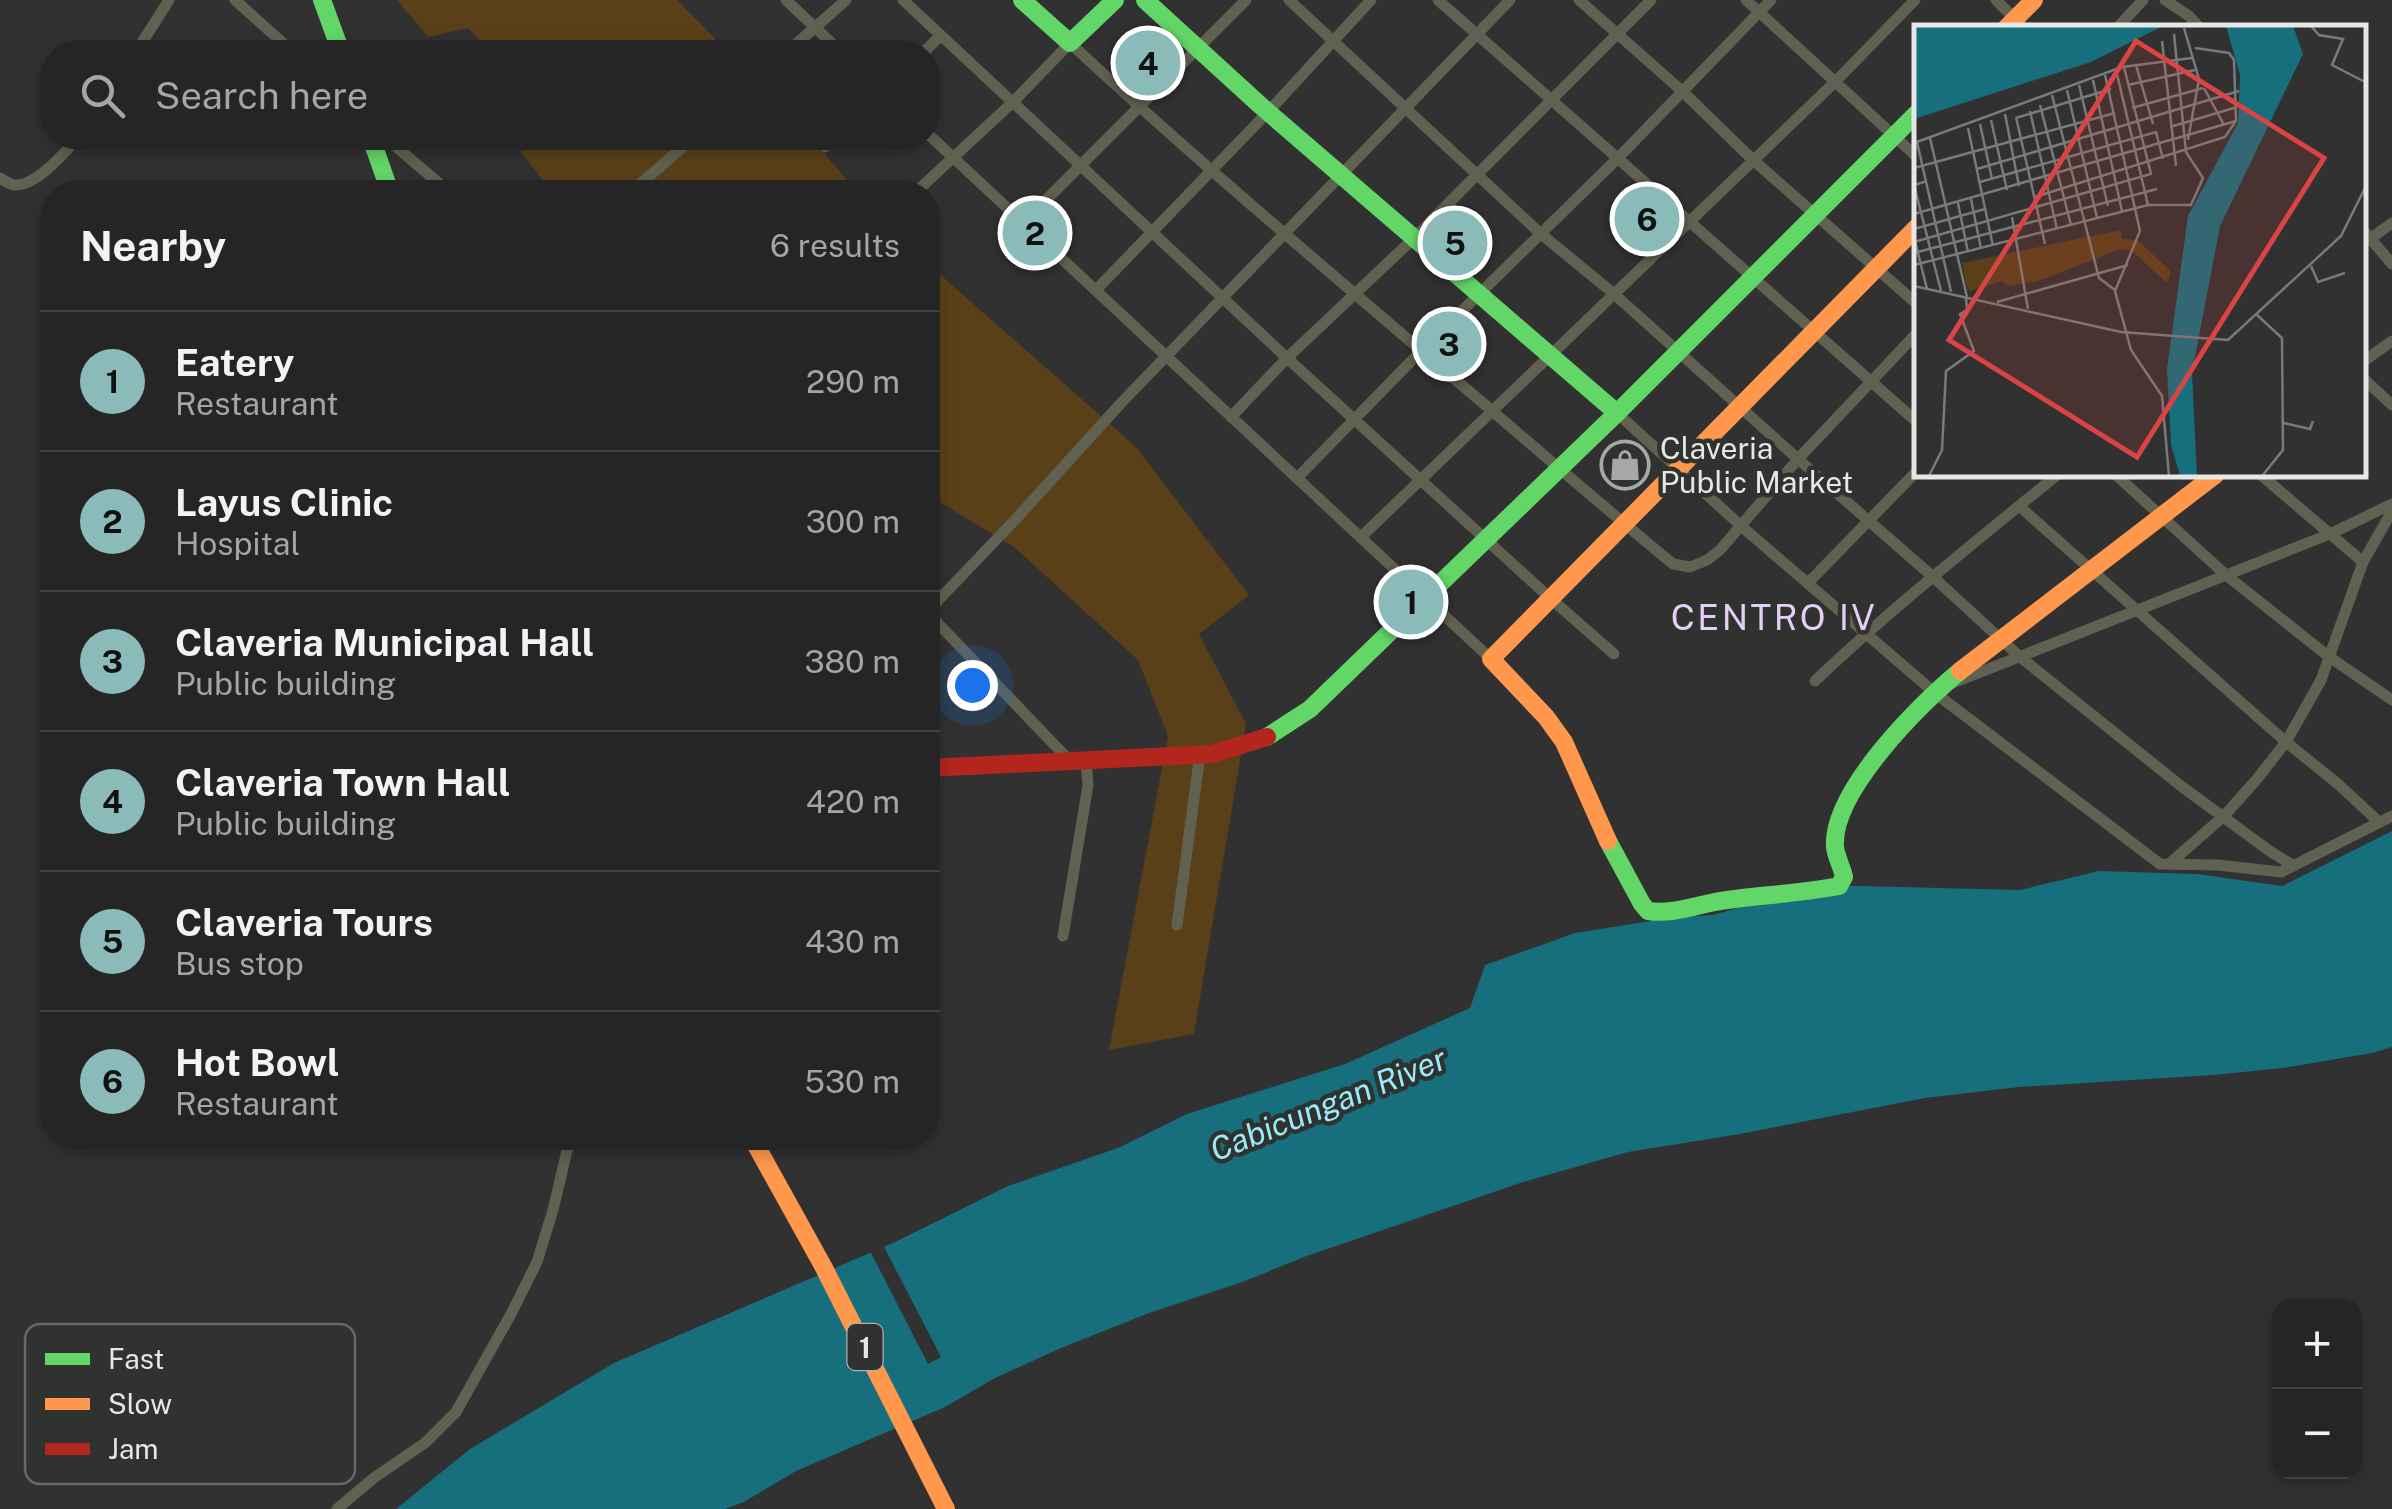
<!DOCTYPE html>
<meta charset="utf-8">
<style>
body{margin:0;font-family:"Public Sans",sans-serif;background:#303131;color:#f1f3f6}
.controls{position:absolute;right:30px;bottom:30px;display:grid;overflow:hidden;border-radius:20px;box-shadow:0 5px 15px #0003}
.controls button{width:90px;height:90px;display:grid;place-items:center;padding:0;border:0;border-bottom:2px solid #414241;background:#242524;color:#f1f3f6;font:50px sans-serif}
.you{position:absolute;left:972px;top:685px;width:35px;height:35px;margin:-25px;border:8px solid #fff;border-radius:50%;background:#1a73e8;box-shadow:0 0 0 15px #1a73e833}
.badge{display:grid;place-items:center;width:65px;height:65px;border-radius:50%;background:#8bbbb9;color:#111;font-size:32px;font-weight:700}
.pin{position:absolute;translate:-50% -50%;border:5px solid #fff;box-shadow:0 2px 10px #0006}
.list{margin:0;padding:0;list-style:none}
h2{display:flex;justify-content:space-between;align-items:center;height:130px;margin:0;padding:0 40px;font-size:42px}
h2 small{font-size:32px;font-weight:400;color:#a3a5a6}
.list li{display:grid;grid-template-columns:65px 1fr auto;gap:30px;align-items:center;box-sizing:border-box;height:140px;padding:0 40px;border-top:2px solid #414241}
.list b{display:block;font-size:38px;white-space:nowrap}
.list p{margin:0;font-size:32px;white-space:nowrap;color:#a3a5a6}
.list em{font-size:32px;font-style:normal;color:#a3a5a6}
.icon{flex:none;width:55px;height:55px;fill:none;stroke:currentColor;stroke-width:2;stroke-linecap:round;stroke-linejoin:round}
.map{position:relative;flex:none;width:2392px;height:1509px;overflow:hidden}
.search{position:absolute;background:#242524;box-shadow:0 5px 15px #0003;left:40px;top:40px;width:900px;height:110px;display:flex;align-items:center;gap:25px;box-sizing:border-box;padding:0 35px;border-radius:40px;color:#a3a5a6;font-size:38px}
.panel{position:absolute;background:#242524;box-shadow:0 5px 15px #0003;left:40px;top:180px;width:900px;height:970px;border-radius:40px}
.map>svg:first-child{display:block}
</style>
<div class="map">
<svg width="2392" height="1509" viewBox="0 0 2392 1509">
<rect width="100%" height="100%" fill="#303130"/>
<g fill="#5a4018">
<path d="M 397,0 L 677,0 L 728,52 L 491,52 L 468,28 L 428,37 Z"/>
<path d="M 523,138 L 811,138 L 857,192 L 552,192 L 521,152 Z"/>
<path d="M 928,264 L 1136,447 L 1249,595 L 1199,634 L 1246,724 L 1194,1034 L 1109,1050 L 1168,736 L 1138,660 L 1014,547 L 928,495 Z"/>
</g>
<path fill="#176e7c" d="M 2392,831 L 2392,1047 L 2372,1053 L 2283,1068 L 2213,1075 L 2019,1087 L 1925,1098 L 1740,1134 L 1628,1152 L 1523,1182 L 1304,1257 L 1245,1281 L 1149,1313 L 1061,1348 L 995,1378 L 945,1407 L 796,1471 L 744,1502 L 725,1509 L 396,1509 L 470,1449 L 614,1363 L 895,1242 L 1008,1186 L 1118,1148 L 1187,1114 L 1345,1064 L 1470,1008 L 1485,965 L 1575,933 L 1676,917 L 1713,915 L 1819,885 L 2020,890 L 2099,871 L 2198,874 L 2282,886 Z"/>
<path fill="#303130" d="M 882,1243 L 941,1357 L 928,1364 L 869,1249 Z"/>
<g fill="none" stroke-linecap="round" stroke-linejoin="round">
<g stroke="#616151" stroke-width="11">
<path d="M 235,0 L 293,52"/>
<path d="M 786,0 L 841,52"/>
<path d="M 903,0 L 1287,358 L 1550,598 L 1614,654"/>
<path d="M 1289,0 L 1541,234 L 1613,293 L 1798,459 L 1932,576 L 2019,656 L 2181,786 L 2271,852 L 2294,866"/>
<path d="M 1438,0 L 1917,422"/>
<path d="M 1579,0 L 1682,91 L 1752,159 L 1917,304"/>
<path d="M 1746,0 L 1917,157"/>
<path d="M 1996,0 L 2024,28"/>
<path d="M 2165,0 L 2189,16 L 2200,28"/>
<path d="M 2117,28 L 2143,0"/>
<path d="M 136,52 L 169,0"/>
<path d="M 787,52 L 846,0"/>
<path d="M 924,52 L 940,36"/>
<path d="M 928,134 L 1491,659"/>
<path d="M 386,138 L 449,192"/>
<path d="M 825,147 L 835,138"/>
<path d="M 0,178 C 5,181 9,184 14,185 C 36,187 65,152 78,138"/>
<path d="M 631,192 L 693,138"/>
<path d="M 916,192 L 1014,101 L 1070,43 C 1185,150 1305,251 1424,353 C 1507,423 1589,495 1673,564 L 1690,567 L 1707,560 L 1720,550 L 1798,459 L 1917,333"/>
<path d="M 1023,223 L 1246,0"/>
<path d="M 2364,231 L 2392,264"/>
<path d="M 2367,241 L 2392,223"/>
<path d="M 1096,290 L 1268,112 L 1371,0"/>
<path d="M 2364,361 L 2392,341"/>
<path d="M 2364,379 L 2392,405"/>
<path d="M 1617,413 L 1740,525 L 1935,693 L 2160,864 L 2218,865 L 2281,872 L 2392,816"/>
<path d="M 1231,417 L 1287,358 L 1414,238 L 1651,0"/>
<path d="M 2116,475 L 2226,575 L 2328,656 L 2392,700"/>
<path d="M 2261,475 L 2363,562"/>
<path d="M 1297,478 L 1422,350 L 1618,158 L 1771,0"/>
<path d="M 2019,506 L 2286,742 L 2338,784 L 2379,822"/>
<path d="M 1361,537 L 1835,82 L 1915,0"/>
<path d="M 1808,583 L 1917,471"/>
<path d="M 928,611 L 1014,521 L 1123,401 L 1510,0"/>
<path d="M 928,613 L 1070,761"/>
<path d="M 1815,681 C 1892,608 1975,542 2057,475"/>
<path d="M 1953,683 L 2330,534 L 2392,504"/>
<path d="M 2169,864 L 2224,816 L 2257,779 L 2286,742 L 2321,680 L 2363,562 L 2392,511"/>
<path d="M 1177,925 L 1200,754"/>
<path d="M 1063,936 L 1088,785 L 1086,761"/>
<path d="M 337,1509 L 375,1477 L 425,1443 L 456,1412 L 511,1314 L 537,1262 L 553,1210 L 570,1138"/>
</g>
<g stroke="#63d668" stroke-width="18">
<path d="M 322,0 L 341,52"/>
<path d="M 1022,0 L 1070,43 L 1115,0"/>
<path d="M 1145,0 L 1261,106 L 1617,413"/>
<path d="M 371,138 L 390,192"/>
<path d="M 1267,737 L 1310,709 L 1617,413 L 1917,113"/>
<path d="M 1608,841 L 1642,904 L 1648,911 C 1675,915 1701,903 1727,900 C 1765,895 1802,893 1839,886 L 1844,877 C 1842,867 1836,857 1835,847 C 1831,792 1920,704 1960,671"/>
</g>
<g stroke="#ff974d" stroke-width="18">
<path d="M 2006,28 L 2034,0"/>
<path d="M 1960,671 L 2215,475"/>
<path d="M 1608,841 L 1564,742 L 1546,717 L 1491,659 L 1917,227"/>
<path d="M 752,1138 L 823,1266 L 946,1509"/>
</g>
<path stroke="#b3261e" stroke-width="18" d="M 928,768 L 1212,754 L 1267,737"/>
</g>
<defs>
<g id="shop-ring" transform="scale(2.5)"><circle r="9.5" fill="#2f322f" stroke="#a6a8a6" stroke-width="1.5"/><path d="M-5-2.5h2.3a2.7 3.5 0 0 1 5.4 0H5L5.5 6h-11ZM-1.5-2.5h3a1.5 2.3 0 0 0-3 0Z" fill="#a6a8a6"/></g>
</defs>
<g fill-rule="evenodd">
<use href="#shop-ring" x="1625" y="465"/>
</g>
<g text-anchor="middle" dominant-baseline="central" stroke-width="9" stroke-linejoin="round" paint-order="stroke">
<rect fill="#2f322f" stroke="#afb1af" stroke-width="2.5" x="847.5" y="1324" width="35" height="46" rx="8"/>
<g font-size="28" font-weight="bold" fill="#e6e8e6">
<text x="865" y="1347">1</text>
</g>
<g font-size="30" fill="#e6e8e6" stroke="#2f322f" text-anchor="start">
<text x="1660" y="448">Claveria<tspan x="1660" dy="34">Public Market</tspan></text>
</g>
<g font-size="32" font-style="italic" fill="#9aeafa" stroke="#2f322f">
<text transform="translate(1328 1104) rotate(-22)">Cabicungan River</text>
</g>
<g font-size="35" letter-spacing="2.5" fill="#e7cef6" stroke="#2f322f">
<text x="1774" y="617">CENTRO IV</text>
</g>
</g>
<g transform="translate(1914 25)">
<rect width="452" height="452" fill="#303130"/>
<path d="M 207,205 L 208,214 L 223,215 L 257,246 L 253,258 L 218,226 L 206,224 L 124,256 L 94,261 L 88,256 L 56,266 L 52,260 L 48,238 Z" fill="#5a4018"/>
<path d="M 0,1 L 249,1 L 177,37 L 0,94 ZM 312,1 L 379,1 L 389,29 L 306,201 L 278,348 L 283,451 L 266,451 L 257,420 L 253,344 L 274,191 L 324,98 L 326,50 Z" fill="#176e7c"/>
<path fill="none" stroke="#797a79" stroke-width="2.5" d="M 397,1 L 405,10 L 429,14 L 418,40 L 453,58M 270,3 L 285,54 L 274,115M 248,16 L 262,141M 222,40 L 239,99M 202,45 L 234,180 L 277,180 L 289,153 L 272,127 L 260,9M 191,50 L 226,206 L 201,266 L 217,325 L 248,371 L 255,451M 179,55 L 208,186M 165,60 L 194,181M 214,60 L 281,45M 290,63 L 310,100M 153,65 L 183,193M 138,70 L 185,253 L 201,265M 126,80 L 157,200M 218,83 L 289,63M 116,86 L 143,204M 91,89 L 105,161M 102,92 L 131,219M 102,93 L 197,64M 77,95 L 93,165M 66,99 L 78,154M 256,102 L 323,82M 54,103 L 79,221M 16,113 L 53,272M 3,117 L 37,267M 0,118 L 208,42 L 278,33M 0,143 L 201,88M 63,144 L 325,66M 13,156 L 0,160 L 27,266M 66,157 L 242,107 L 249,134M 121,172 L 311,112 L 322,96 L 320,35 L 315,28 L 281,23M 57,174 L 67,224M 44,178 L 54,227M 0,189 L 322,96M 98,192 L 114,284M 0,204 L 71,184M 0,212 L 13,264M 0,217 L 237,149 L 210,42M 0,228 L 243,164M 0,240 L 234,180M 397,241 L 404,257 L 431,248M 0,261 L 207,307 L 314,315 L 427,211 L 453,159M 83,277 L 214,240M 343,290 L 368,313 L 369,425 L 348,451M 370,398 L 396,404 L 399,396M 15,451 L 28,425 L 32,346 L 60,326 L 46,289 L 53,285 L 52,273"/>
<path fill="#d84544" fill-opacity="0.15" stroke="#d84544" stroke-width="5" d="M 222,16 L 410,133 L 223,432 L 35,315 Z"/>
<rect width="452" height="452" fill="none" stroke="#e6e8e6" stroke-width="5"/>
</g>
<rect x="25" y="1324" width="330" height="160" rx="15" fill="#2f322f" stroke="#666966" stroke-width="2.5"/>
<rect x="45" y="1353" width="45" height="12" fill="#63d668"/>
<rect x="45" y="1398" width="45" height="12" fill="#ff974d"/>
<rect x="45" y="1443" width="45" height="12" fill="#b3261e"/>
<g font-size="28" fill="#e6e8e6">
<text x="108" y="1369">Fast</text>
<text x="108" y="1414">Slow</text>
<text x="108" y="1459">Jam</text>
</g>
</svg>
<div class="controls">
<button>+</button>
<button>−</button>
</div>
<div class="you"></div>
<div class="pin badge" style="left:1411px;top:602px">1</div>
<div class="pin badge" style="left:1035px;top:233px">2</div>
<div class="pin badge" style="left:1449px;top:344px">3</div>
<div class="pin badge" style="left:1148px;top:63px">4</div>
<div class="pin badge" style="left:1455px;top:243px">5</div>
<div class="pin badge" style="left:1647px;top:219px">6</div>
<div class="search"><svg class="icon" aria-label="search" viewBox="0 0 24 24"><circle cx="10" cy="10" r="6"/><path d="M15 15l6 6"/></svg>Search here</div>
<section class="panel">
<h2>Nearby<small>6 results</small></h2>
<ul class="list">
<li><span class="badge">1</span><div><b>Eatery</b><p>Restaurant</p></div><em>290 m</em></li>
<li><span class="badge">2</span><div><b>Layus Clinic</b><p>Hospital</p></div><em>300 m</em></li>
<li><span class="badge">3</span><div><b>Claveria Municipal Hall</b><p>Public building</p></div><em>380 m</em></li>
<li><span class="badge">4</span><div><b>Claveria Town Hall</b><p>Public building</p></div><em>420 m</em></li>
<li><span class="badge">5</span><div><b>Claveria Tours</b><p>Bus stop</p></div><em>430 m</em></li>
<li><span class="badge">6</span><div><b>Hot Bowl</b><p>Restaurant</p></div><em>530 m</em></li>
</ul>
</section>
</div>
